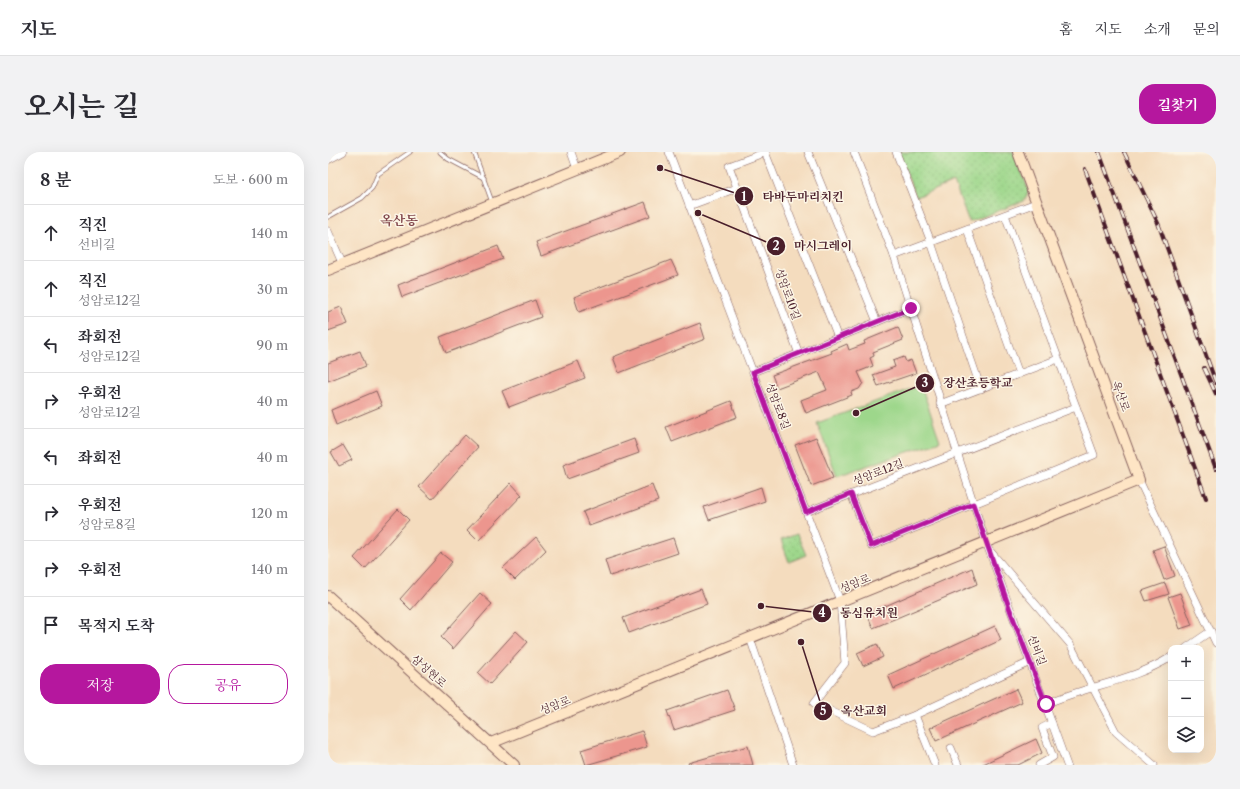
<!DOCTYPE html>
<html lang="ko">
<meta charset="utf-8">
<style>
body{margin:0;font-family:"Libre Caslon Text","Noto Serif KR",serif;background:#f2f2f3;color:#2b2b33}
.controls{position:absolute;right:12px;bottom:12px;display:grid;overflow:hidden;border-radius:8px;box-shadow:0 4px 16px #0002}
.controls button{width:36px;height:36px;display:grid;place-items:center;padding:0;border:0;border-bottom:1px solid #e1e1e2;background:#fff;color:#2b2b33;font:20px sans-serif}
.stop{position:absolute;width:12px;height:12px;margin:-9px;border:3px solid #b5179e;border-radius:50%;background:#fff}
.stop.end{background:#b5179e;border-color:#fff;box-shadow:0 1px 4px #0008}
.list{margin:0;padding:0;list-style:none}
h2{display:flex;justify-content:space-between;align-items:center;height:52px;margin:0;padding:0 16px;font-size:17px}
h2 small{font-size:13px;font-weight:400;color:#7c7c81}
.list li{display:grid;grid-template-columns:26px 1fr auto;gap:12px;align-items:center;box-sizing:border-box;height:56px;padding:0 16px;border-top:1px solid #e1e1e2}
.list b{display:block;font-size:15px;white-space:nowrap}
.list p{margin:0;font-size:13px;white-space:nowrap;color:#7c7c81}
.list em{font-size:13px;font-style:normal;color:#7c7c81}
.actions{display:flex;gap:8px;padding:12px 16px}
.actions a{flex:1;padding:9px 0;border:1px solid #b5179e;border-radius:16px;text-align:center;font-size:14px;color:#b5179e}
.actions .main{background:#b5179e;color:#fff}
.icon{flex:none;width:22px;height:22px;fill:none;stroke:currentColor;stroke-width:2;stroke-linecap:round;stroke-linejoin:round}
.map{position:relative;flex:none;width:888px;height:613px;overflow:hidden;border-radius:16px}
header{display:flex;align-items:center;gap:24px;box-sizing:border-box;height:56px;padding:0 20px;background:#fff;border-bottom:1px solid #e1e1e2}
header strong{font-size:19px}
nav{display:flex;gap:22px;margin-inline-start:auto;font-size:14px}
.intro{display:flex;align-items:center;justify-content:space-between;box-sizing:border-box;height:96px;padding:0 24px}
h1{margin:0;font-size:28px}
.button{padding:10px 18px;border-radius:16px;background:#b5179e;color:#fff;font-size:14px;font-weight:700}
main{display:flex;gap:24px;padding:0 24px}
aside{flex:1;background:#fff;border-radius:16px;box-shadow:0 4px 16px #0002}
.map>svg:first-child{display:block}
</style>
<header>
<strong>지도</strong>
<nav><a>홈</a><a>지도</a><a>소개</a><a>문의</a></nav>
</header>
<div class="intro"><h1>오시는 길</h1><a class="button">길찾기</a></div>
<main>
<aside>
<h2>8 분<small>도보 · 600 m</small></h2>
<ul class="list">
<li><svg class="icon" aria-label="ahead" viewBox="0 0 24 24"><path d="M12 20V5M6 11l6-6 6 6"/></svg><div><b>직진</b><p>선비길</p></div><em>140 m</em></li>
<li><svg class="icon" aria-label="ahead" viewBox="0 0 24 24"><path d="M12 20V5M6 11l6-6 6 6"/></svg><div><b>직진</b><p>성암로12길</p></div><em>30 m</em></li>
<li><svg class="icon" aria-label="left" viewBox="0 0 24 24"><path d="M17 20v-9H6M10 6l-5 5 5 5"/></svg><div><b>좌회전</b><p>성암로12길</p></div><em>90 m</em></li>
<li><svg class="icon" aria-label="right" viewBox="0 0 24 24"><path d="M7 20v-9h11M14 6l5 5-5 5"/></svg><div><b>우회전</b><p>성암로12길</p></div><em>40 m</em></li>
<li><svg class="icon" aria-label="left" viewBox="0 0 24 24"><path d="M17 20v-9H6M10 6l-5 5 5 5"/></svg><div><b>좌회전</b></div><em>40 m</em></li>
<li><svg class="icon" aria-label="right" viewBox="0 0 24 24"><path d="M7 20v-9h11M14 6l5 5-5 5"/></svg><div><b>우회전</b><p>성암로8길</p></div><em>120 m</em></li>
<li><svg class="icon" aria-label="right" viewBox="0 0 24 24"><path d="M7 20v-9h11M14 6l5 5-5 5"/></svg><div><b>우회전</b></div><em>140 m</em></li>
<li><svg class="icon" aria-label="arrive" viewBox="0 0 24 24"><path d="M6 21V4h12l-3 4 3 4H6"/></svg><div><b>목적지 도착</b></div></li>
</ul>
<div class="actions"><a class="main">저장</a><a>공유</a></div>
</aside>
<div class="map">
<svg width="888" height="613" viewBox="0 0 888 613">
<defs>
<pattern id="grass-dots" width="8" height="8" patternUnits="userSpaceOnUse"><rect width="8" height="8" fill="#9dd78b"/><path d="M2 2h.1M6 6h.1" fill="none" stroke="#89b878" stroke-width="1.8" stroke-linecap="round"/></pattern>
</defs>
<rect width="100%" height="100%" fill="#fcf5e5"/>
<filter id="ink" filterUnits="userSpaceOnUse"><feTurbulence type="fractalNoise" baseFrequency=".025" numOctaves="2"/><feDisplacementMap in="SourceGraphic" scale="8" xChannelSelector="R" yChannelSelector="G"/><feConvolveMatrix kernelMatrix="1 2 1 2 8 2 1 2 1" color-interpolation-filters="sRGB"/></filter>
<filter id="wash" filterUnits="userSpaceOnUse"><feTurbulence type="fractalNoise" baseFrequency=".012" numOctaves="4" result="noise"/><feDisplacementMap in="SourceGraphic" scale="16" xChannelSelector="R" yChannelSelector="G"/><feGaussianBlur stdDeviation="0.9" result="paint"/><feColorMatrix in="noise" values="0 0 0 0 0 0 0 0 0 0 0 0 0 0 0 0 0 1.4 0 .05"/><feComposite in="paint" operator="in"/></filter>
<g filter="url(#wash)">
<rect width="100%" height="100%" fill="#f4dcbe"/>
<g fill="url(#grass-dots)" stroke="#747b5b">
<path d="M 570,0 L 686,0 L 701,39 L 696,49 L 641,70 L 626,30 L 588,45 Z"/>
<path d="M 469,382 L 478,403 L 461,410 L 453,388 Z"/>
</g>
<path fill="#9dd78b" stroke="#747b5b" d="M 593,233 L 612,289 L 509,324 L 489,271 Z"/>
<g id="blocks">
<g fill="#ec968e">
<path d="M 317,50 L 322,64 L 213,104 L 208,90 Z"/>
<path d="M 170,94 L 175,107 L 74,145 L 70,133 Z"/>
<path d="M 343,108 L 350,123 L 251,160 L 246,145 Z"/>
<path d="M 207,148 L 213,165 L 118,201 L 112,185 Z"/>
<path d="M 13,155 L 20,172 L 0,179 L 0,160 Z"/>
<path d="M 372,171 L 377,187 L 291,221 L 285,205 Z"/>
<path d="M 570,175 L 575,188 L 545,200 L 546,204 L 542,206 L 545,214 L 530,220 L 535,231 L 531,237 L 523,240 L 524,243 L 478,261 L 473,248 L 499,238 L 491,220 L 449,236 L 444,223 L 504,201 L 503,199 L 519,192 L 521,198 L 537,192 L 536,189 Z"/>
<path d="M 32,199 L 38,214 L 0,229 L 0,211 Z"/>
<path d="M 576,205 L 578,210 L 583,208 L 588,221 L 550,234 L 545,223 L 567,215 L 565,209 Z"/>
<path d="M 250,209 L 257,226 L 181,255 L 174,239 Z"/>
<path d="M 48,239 L 54,254 L 8,273 L 3,258 Z"/>
<path d="M 403,249 L 409,265 L 344,290 L 338,275 Z"/>
<path d="M 137,283 L 150,295 L 104,347 L 91,335 Z"/>
<path d="M 488,285 L 505,326 L 483,334 L 467,293 Z"/>
<path d="M 306,287 L 311,301 L 239,327 L 235,313 Z"/>
<path d="M 15,293 L 24,308 L 11,314 L 3,300 Z"/>
<path d="M 183,331 L 194,343 L 150,389 L 139,378 Z"/>
<path d="M 324,333 L 330,349 L 261,374 L 255,360 Z"/>
<path d="M 433,335 L 437,349 L 381,368 L 376,355 Z"/>
<path d="M 70,357 L 81,368 L 37,417 L 26,406 Z"/>
<path d="M 208,385 L 218,398 L 187,428 L 175,416 Z"/>
<path d="M 345,386 L 350,401 L 282,424 L 277,408 Z"/>
<path d="M 836,394 L 847,424 L 836,428 L 825,398 Z"/>
<path d="M 113,401 L 124,410 L 83,458 L 72,447 Z"/>
<path d="M 644,416 L 649,432 L 545,476 L 539,462 Z"/>
<path d="M 837,431 L 841,442 L 818,449 L 814,439 Z"/>
<path d="M 373,437 L 379,452 L 301,481 L 295,466 Z"/>
<path d="M 152,441 L 164,452 L 125,497 L 113,485 Z"/>
<path d="M 852,441 L 864,473 L 852,477 L 840,445 Z"/>
<path d="M 667,474 L 673,488 L 566,537 L 560,523 Z"/>
<path d="M 188,479 L 200,490 L 162,532 L 150,521 Z"/>
<path d="M 549,492 L 555,505 L 535,514 L 529,501 Z"/>
<path d="M 688,537 L 694,550 L 608,589 L 602,576 Z"/>
<path d="M 399,538 L 407,558 L 346,578 L 339,559 Z"/>
<path d="M 314,579 L 319,595 L 258,613 L 253,598 Z"/>
<path d="M 708,587 L 714,601 L 690,613 L 653,613 Z"/>
<path d="M 420,594 L 425,613 L 361,613 L 360,611 Z"/>
</g>
</g>
</g>
<g filter="url(#ink)">
<use href="#blocks" fill-opacity="0" stroke="#86615e" stroke-width="1"/>
<g fill="none" stroke-linecap="round" stroke-linejoin="round">
<g stroke="#86615e" stroke-width="5">
<g id="lane">
<path d="M 112,0 L 120,7 L 156,26"/>
<path d="M 146,0 L 164,50"/>
<path d="M 0,65 L 34,46 L 44,36 L 50,22 L 82,0"/>
</g>
</g>
<g stroke="#86615e" stroke-width="8">
<g id="street">
<path d="M 243,0 L 249,17"/>
<path d="M 341,0 L 512,449 L 517,511 L 486,551 L 545,579 L 587,563"/>
<path d="M 437,0 L 510,186"/>
<path d="M 438,0 L 401,14 L 471,202"/>
<path d="M 480,0 L 549,170"/>
<path d="M 526,0 L 566,104 L 658,390 L 739,613"/>
<path d="M 568,0 L 603,90 L 653,237"/>
<path d="M 0,8 L 15,0"/>
<path d="M 361,54 L 409,36"/>
<path d="M 639,77 L 691,222"/>
<path d="M 0,79 L 15,113"/>
<path d="M 566,104 L 708,51"/>
<path d="M 425,220 L 583,156"/>
<path d="M 612,252 L 730,207"/>
<path d="M 811,328 L 888,491"/>
<path d="M 523,342 L 543,394 L 766,303 L 677,63"/>
<path d="M 478,360 L 748,255"/>
<path d="M 663,400 L 742,492 L 788,580 L 826,613"/>
<path d="M 422,486 L 465,613"/>
<path d="M 858,496 L 883,479"/>
<path d="M 718,552 C 758,534 805,529 843,505"/>
<path d="M 623,596 L 630,613"/>
<path d="M 607,613 L 587,563 L 702,510"/>
<path d="M 711,613 L 725,605 L 714,576 L 724,571"/>
</g>
</g>
<g stroke="#86615e" stroke-width="12">
<g id="secondary">
<path d="M 0,118 L 292,0"/>
<path d="M 0,444 L 186,613"/>
<path d="M 163,591 L 811,328 L 690,0"/>
</g>
</g>
<use href="#lane" stroke="#fff" stroke-width="3.5"/>
<use href="#street" stroke="#fff" stroke-width="7"/>
<use href="#secondary" stroke="#fee5c5" stroke-width="10"/>
<g stroke="#4a1f2b" stroke-width="4">
<g id="rail">
<path d="M 771,0 L 888,317"/>
<path d="M 796,0 L 830,71 L 888,231"/>
<path d="M 757,17 L 878,346"/>
<path d="M 876,216 L 888,242"/>
</g>
</g>
<use href="#rail" stroke="#fcf5e5" stroke-width="2.5" stroke-dasharray="8" stroke-linecap="butt"/>
</g>
</g>
<g fill="none" stroke-linecap="round" stroke-linejoin="round" filter="url(#ink)">
<path stroke="#b5179e" stroke-width="5" d="M 583,156 L 425,220 L 478,360 L 523,342 L 543,394 L 645,352 L 682,458 L 718,552"/>
</g>
<g text-anchor="middle" dominant-baseline="central" stroke-width="3" stroke-linejoin="round" paint-order="stroke">
<g font-size="11" fill="#4a1f2b" stroke="#fcf5e5">
<text transform="translate(460 142) rotate(70)">성암로10길</text>
<text transform="translate(793 244) rotate(70)">옥산로</text>
<text transform="translate(450 254) rotate(69)">성암로8길</text>
<text transform="translate(550 320) rotate(-21)">성암로12길</text>
<text transform="translate(527 431) rotate(-22)">성암로</text>
<text transform="translate(709 498) rotate(69)">선비길</text>
<text transform="translate(101 519) rotate(42)">삼성현로</text>
<text transform="translate(227 553) rotate(-22)">성암로</text>
</g>
<g font-size="13" font-weight="bold" fill="#83494e" stroke="#fcf5e5">
<text x="71" y="68">옥산동</text>
</g>
</g>
<path fill="none" stroke="#4a1f2b" stroke-width="1.5" d="M332 16L416 44M370 61L448 94M528 261L597 231M433 454L494 461M473 490L495 559"/>
<g fill="#4a1f2b" stroke="#fcf5e5" stroke-width="1.5">
<circle cx="332" cy="16" r="4"/>
<circle cx="370" cy="61" r="4"/>
<circle cx="528" cy="261" r="4"/>
<circle cx="433" cy="454" r="4"/>
<circle cx="473" cy="490" r="4"/>
<circle cx="416" cy="44" r="10"/>
<circle cx="448" cy="94" r="10"/>
<circle cx="597" cy="231" r="10"/>
<circle cx="494" cy="461" r="10"/>
<circle cx="495" cy="559" r="10"/>
</g>
<g font-size="12" text-anchor="middle" font-weight="bold" fill="#fff">
<text x="416" y="49">1</text>
<text x="448" y="98">2</text>
<text x="597" y="235">3</text>
<text x="494" y="465">4</text>
<text x="495" y="563">5</text>
</g>
<g font-size="12" text-anchor="middle" font-weight="bold" fill="#4a1f2b" stroke="#fcf5e5" stroke-width="3" stroke-linejoin="round" paint-order="stroke">
<text x="475" y="49">타바두마리치킨</text>
<text x="495" y="98">마시그레이</text>
<text x="650" y="235">장산초등학교</text>
<text x="541" y="465">동심유치원</text>
<text x="536" y="563">옥산교회</text>
</g>
</svg>
<div class="controls">
<button>+</button>
<button>−</button>
<button><svg class="icon" aria-label="layers" viewBox="0 0 24 24"><path d="M12 4l9 5-9 5-9-5zM3 14l9 5 9-5"/></svg></button>
</div>
<div class="stop" style="left:718px;top:552px"></div>
<div class="stop end" style="left:583px;top:156px"></div>
</div>
</main>
